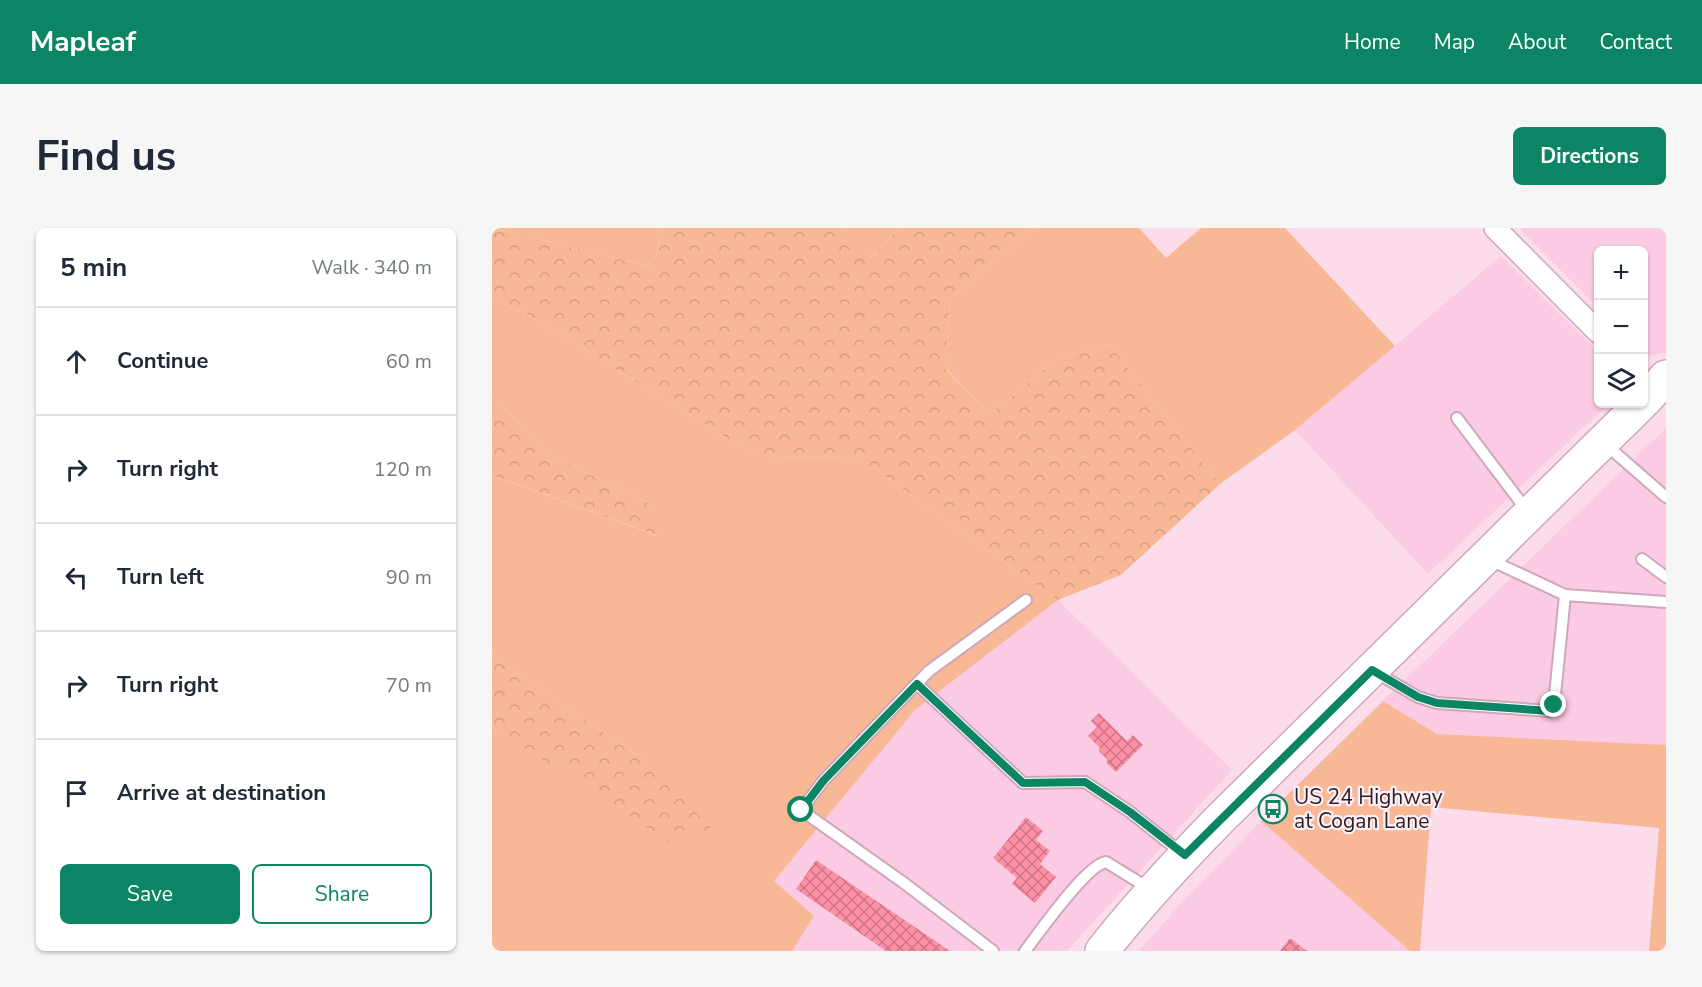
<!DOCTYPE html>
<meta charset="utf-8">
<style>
body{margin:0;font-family:"Nunito Sans",sans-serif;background:#f6f6f7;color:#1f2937}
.controls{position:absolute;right:18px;top:18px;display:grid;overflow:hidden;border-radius:9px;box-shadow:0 2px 4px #0004}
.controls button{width:54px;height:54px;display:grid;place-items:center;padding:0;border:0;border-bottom:2px solid #e0e1e3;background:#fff;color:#1f2937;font:30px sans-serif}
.stop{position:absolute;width:18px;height:18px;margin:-14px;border:4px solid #0c8565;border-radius:50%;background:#fff}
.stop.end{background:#0c8565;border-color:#fff;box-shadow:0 2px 6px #0008}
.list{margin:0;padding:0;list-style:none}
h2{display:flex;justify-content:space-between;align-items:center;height:78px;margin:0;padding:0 24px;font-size:26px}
h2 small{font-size:20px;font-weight:400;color:#747a83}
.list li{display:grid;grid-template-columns:39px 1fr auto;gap:18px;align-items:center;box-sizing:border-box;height:108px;padding:0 24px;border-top:2px solid #e0e1e3}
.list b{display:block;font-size:22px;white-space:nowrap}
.list em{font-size:20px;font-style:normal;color:#747a83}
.actions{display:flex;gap:12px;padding:18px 24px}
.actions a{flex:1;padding:14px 0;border:2px solid #0c8565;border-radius:9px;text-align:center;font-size:21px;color:#0c8565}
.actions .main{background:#0c8565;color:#fff}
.icon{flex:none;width:33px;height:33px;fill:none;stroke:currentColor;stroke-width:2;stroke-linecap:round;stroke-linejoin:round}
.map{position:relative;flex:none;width:1174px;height:723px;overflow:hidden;border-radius:9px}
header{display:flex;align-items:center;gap:36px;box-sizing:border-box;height:84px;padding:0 30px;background:#0c8565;color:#fff}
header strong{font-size:28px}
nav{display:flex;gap:33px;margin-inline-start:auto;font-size:21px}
.intro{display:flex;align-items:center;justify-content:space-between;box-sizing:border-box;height:144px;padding:0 36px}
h1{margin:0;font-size:42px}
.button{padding:15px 27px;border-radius:9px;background:#0c8565;color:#fff;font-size:21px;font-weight:700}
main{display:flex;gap:36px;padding:0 36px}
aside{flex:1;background:#fff;border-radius:9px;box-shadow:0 2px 4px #0004}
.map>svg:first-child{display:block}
</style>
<header>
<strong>Mapleaf</strong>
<nav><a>Home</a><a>Map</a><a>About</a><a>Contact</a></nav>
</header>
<div class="intro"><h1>Find us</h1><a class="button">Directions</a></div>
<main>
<aside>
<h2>5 min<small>Walk · 340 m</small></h2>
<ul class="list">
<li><svg class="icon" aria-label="ahead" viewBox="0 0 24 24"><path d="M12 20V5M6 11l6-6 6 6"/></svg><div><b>Continue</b></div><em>60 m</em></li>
<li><svg class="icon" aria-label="right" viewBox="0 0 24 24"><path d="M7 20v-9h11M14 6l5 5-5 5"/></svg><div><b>Turn right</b></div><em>120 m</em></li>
<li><svg class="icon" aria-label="left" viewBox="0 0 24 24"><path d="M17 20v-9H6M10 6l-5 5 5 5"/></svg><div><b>Turn left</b></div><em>90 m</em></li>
<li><svg class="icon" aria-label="right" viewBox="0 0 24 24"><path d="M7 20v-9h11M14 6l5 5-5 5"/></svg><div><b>Turn right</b></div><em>70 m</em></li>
<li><svg class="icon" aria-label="arrive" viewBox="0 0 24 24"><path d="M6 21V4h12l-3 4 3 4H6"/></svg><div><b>Arrive at destination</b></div></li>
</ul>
<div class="actions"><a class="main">Save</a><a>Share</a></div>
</aside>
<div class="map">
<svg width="1174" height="723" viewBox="0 0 1174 723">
<defs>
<pattern id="forest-crowns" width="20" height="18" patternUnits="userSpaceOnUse" patternTransform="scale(1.5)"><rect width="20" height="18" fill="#f8b795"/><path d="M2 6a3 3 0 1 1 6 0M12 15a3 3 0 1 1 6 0" fill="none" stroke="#d59d80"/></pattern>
<pattern id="building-cross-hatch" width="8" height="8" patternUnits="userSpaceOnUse" patternTransform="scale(1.5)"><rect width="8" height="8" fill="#fd90a5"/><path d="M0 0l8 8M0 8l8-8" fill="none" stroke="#cd7586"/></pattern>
</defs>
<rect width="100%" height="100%" fill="#fcdceb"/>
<g fill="#facbe2">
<path d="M 1031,0 L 1174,0 L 1174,125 L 1154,128 L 1152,125 L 1152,22 L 1106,22 L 1106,80 L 1029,2 Z"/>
<path d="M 1009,28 L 1106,124 L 1106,176 L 1116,176 L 936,346 L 803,202 Z"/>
<path d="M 1174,200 L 1174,517 L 945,506 L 891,473 Z"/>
<path d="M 566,372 L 740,542 L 575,723 L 300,723 L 322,688 L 281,653 L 423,482 Z"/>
<path d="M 769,593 L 918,723 L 647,723 L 682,683 Z"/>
</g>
<g fill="#f8b795">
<path d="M 0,0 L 171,0 L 161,39 Z"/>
<path d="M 355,0 L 408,0 L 378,30 L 353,4 Z"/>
<path d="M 542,0 L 647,0 L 674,30 L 709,0 L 793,0 L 903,118 L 803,202 L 728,256 L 617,116 L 565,131 L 497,187 L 454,140 L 458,71 Z"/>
<path d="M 0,71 L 35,86 L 266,229 L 367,230 L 566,372 L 423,482 L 282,653 L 322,688 L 300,723 L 0,723 L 0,499 L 32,519 L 158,536 L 2,430 L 0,419 L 0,247 L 166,308 L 155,274 L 56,226 L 0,167 Z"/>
<path d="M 891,473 L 945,506 L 1174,517 L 1174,723 L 1157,723 L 1167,600 L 939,579 L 928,723 L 918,723 L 769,593 Z"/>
</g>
<g fill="url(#forest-crowns)">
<path d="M 0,0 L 161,39 L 171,0 L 355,0 L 354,4 L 378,30 L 408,0 L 542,0 L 458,71 L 454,141 L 497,187 L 565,131 L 617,116 L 728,256 L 629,347 L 566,372 L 367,230 L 266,229 L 35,86 L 0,71 Z"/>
<path d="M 0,167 L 56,226 L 155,274 L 167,308 L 0,247 Z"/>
<path d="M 0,419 L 2,430 L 158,536 L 220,601 L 180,616 L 0,499 Z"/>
</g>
<g fill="url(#building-cross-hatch)">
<path d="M 607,485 L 635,513 L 641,507 L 651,517 L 624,544 L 614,534 L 616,532 L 607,523 L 608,520 L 596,508 L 605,499 L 599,493 Z"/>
<path d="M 534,589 L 551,603 L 544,612 L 558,623 L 548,636 L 564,649 L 543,675 L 520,656 L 525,650 L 501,630 Z"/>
<path d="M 324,632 L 458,723 L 394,723 L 304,661 Z"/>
<path d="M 798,710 L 815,723 L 788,723 Z"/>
</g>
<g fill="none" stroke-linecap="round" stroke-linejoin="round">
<g stroke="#cea8ba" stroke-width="14">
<g id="service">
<path d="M 965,190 L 1036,284"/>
<path d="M 1113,216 L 1174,269"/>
<path d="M 1150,331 L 1174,349"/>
<path d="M 1073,367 L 1174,374"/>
<path d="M 883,444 L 926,469 L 945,475 L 1058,483 L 1062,477 L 1073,367 L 996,331"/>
<path d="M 425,456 L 531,555 L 593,554 L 638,584 L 691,626"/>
<path d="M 501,723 L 412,655 L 309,582 L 332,552 L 437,443 L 534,372"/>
<path d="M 533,723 C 547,705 594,637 614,634 L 658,661"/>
</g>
</g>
<g stroke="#cea8ba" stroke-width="24">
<path id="minor" d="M 1003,0 L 1106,104"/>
</g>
<g stroke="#cea8ba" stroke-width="36">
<g id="primary">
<path d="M 1152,173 L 1174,149"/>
<path d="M 610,723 C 646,677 686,634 727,592 L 1149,176"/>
</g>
</g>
<use href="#service" stroke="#fff" stroke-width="10"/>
<use href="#minor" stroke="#fff" stroke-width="21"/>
<use href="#primary" stroke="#fff" stroke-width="33"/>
</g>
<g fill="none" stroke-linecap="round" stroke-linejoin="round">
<path stroke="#0c8565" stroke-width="8" d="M 309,582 L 332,552 L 425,456 L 531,555 L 593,554 L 638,584 L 693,627 L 880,442 L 926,469 L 945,475 L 1058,483 L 1062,477"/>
</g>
<defs>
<g id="bus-ring" transform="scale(1.5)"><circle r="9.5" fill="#ffeff6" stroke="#0c8565" stroke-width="1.5"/><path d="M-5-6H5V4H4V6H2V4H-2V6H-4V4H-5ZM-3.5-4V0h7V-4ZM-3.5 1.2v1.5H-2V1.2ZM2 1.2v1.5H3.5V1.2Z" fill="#0c8565"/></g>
</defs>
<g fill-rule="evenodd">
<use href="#bus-ring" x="781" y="581"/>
</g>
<g text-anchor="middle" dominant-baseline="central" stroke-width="4.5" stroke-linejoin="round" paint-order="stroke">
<g font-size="21" fill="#2b1d24" stroke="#ffeff6" text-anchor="start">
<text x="802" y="569">US 24 Highway<tspan x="802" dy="24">at Cogan Lane</tspan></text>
</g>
</g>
</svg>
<div class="controls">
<button>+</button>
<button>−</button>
<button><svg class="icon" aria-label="layers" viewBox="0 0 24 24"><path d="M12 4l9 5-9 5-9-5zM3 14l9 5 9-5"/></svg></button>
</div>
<div class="stop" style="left:309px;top:582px"></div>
<div class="stop end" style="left:1062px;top:477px"></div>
</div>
</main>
